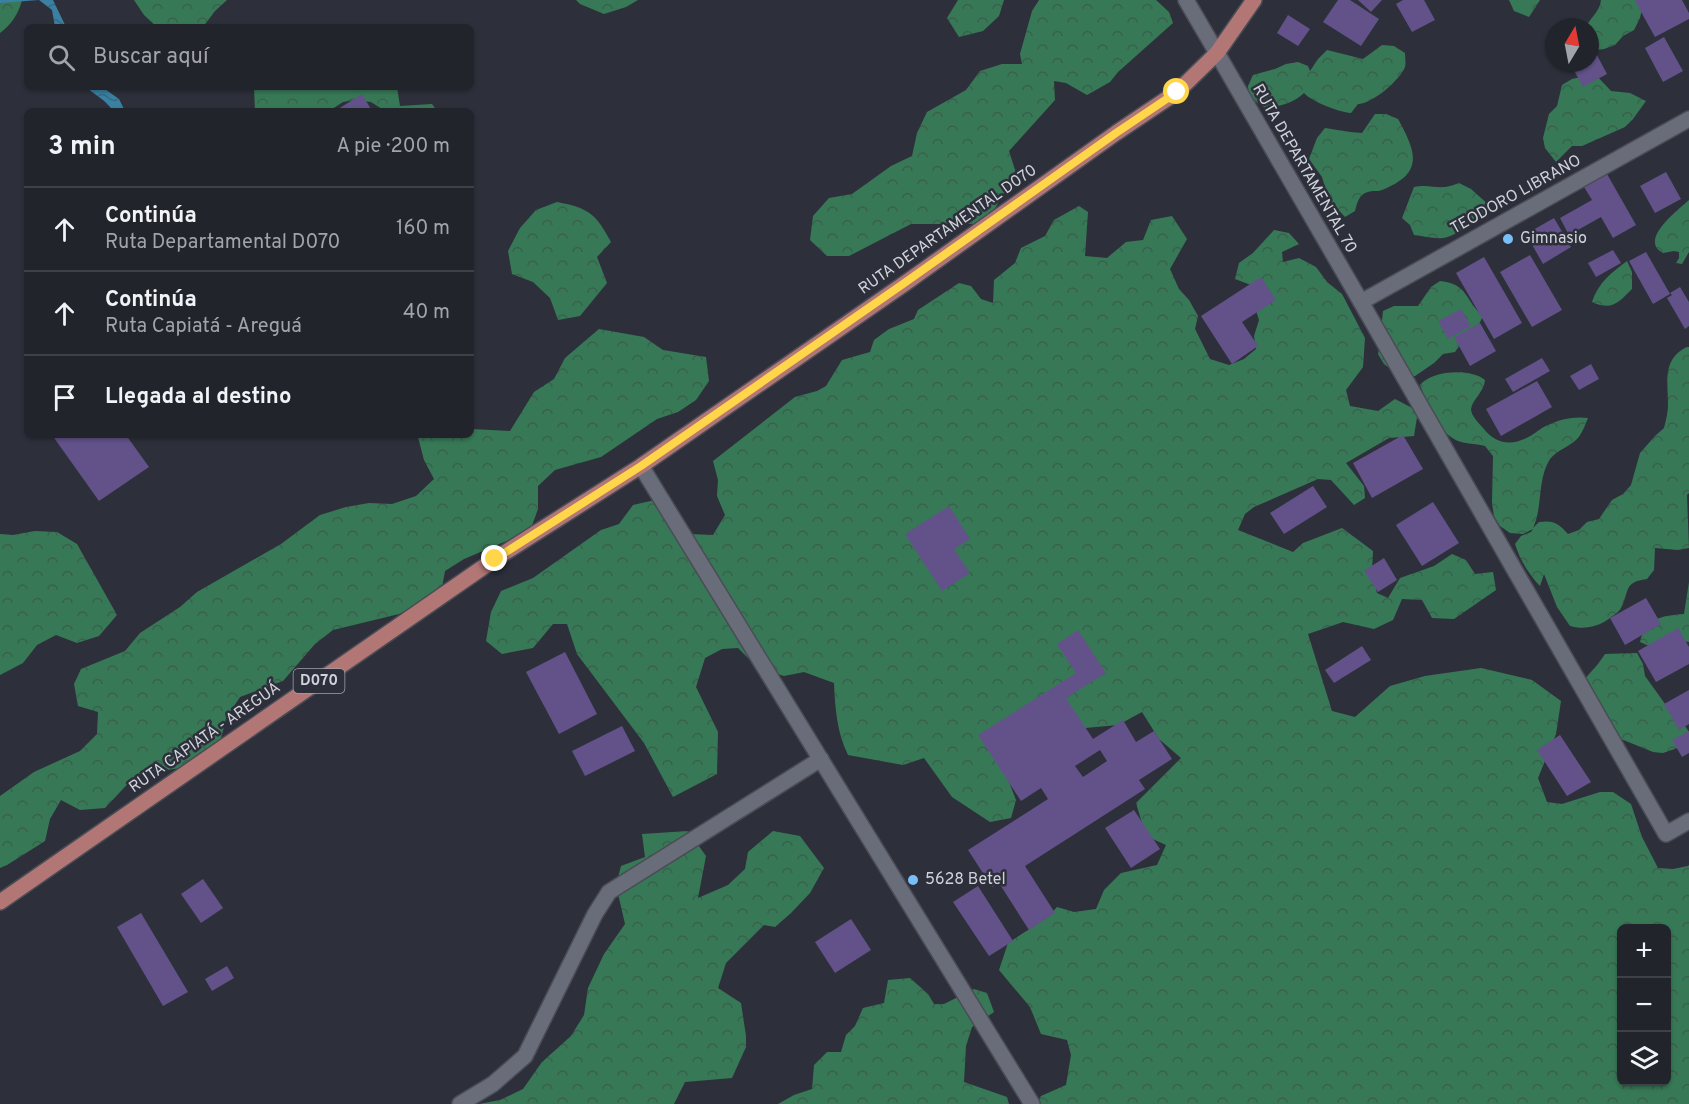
<!DOCTYPE html>
<html lang="es">
<meta charset="utf-8">
<style>
body{margin:0;font-family:Overpass,sans-serif;background:#2e3038;color:#f1f3f6}
.controls{position:absolute;right:18px;bottom:18px;display:grid;overflow:hidden;border-radius:9px;box-shadow:0 2px 4px #0004}
.controls button{width:54px;height:54px;display:grid;place-items:center;padding:0;border:0;border-bottom:2px solid #3f4148;background:#22242c;color:#f1f3f6;font:30px sans-serif}
.compass{position:absolute;left:1545px;top:18px;width:54px;height:54px;border-radius:50%;background:#22242c;box-shadow:0 2px 4px #0004;rotate:10deg}
.stop{position:absolute;width:18px;height:18px;margin:-14px;border:4px solid #ffd54a;border-radius:50%;background:#fff}
.stop.end{background:#ffd54a;border-color:#fff;box-shadow:0 2px 6px #0008}
.list{margin:0;padding:0;list-style:none}
h2{display:flex;justify-content:space-between;align-items:center;height:78px;margin:0;padding:0 24px;font-size:26px}
h2 small{font-size:20px;font-weight:400;color:#a2a4a9}
.list li{display:grid;grid-template-columns:39px 1fr auto;gap:18px;align-items:center;box-sizing:border-box;height:84px;padding:0 24px;border-top:2px solid #3f4148}
.list b{display:block;font-size:22px;white-space:nowrap}
.list p{margin:0;font-size:20px;white-space:nowrap;color:#a2a4a9}
.list em{font-size:20px;font-style:normal;color:#a2a4a9}
.icon{flex:none;width:33px;height:33px;fill:none;stroke:currentColor;stroke-width:2;stroke-linecap:round;stroke-linejoin:round}
.map{position:relative;flex:none;width:1689px;height:1104px;overflow:hidden}
.search{position:absolute;background:#22242c;box-shadow:0 2px 4px #0004;left:24px;top:24px;width:450px;height:66px;display:flex;align-items:center;gap:15px;box-sizing:border-box;padding:0 21px;border-radius:9px;color:#a2a4a9;font-size:22px}
.panel{position:absolute;background:#22242c;box-shadow:0 2px 4px #0004;left:24px;top:108px;width:450px;height:330px;border-radius:9px}
.map>svg:first-child{display:block}
</style>
<div class="map">
<svg width="1689" height="1104" viewBox="0 0 1689 1104">
<defs>
<pattern id="forest-crowns" width="20" height="18" patternUnits="userSpaceOnUse" patternTransform="scale(1.5)"><rect width="20" height="18" fill="#377956"/><path d="M2 6a3 3 0 1 1 6 0M12 15a3 3 0 1 1 6 0" fill="none" stroke="#3b5f4d"/></pattern>
<pattern id="water-waves" width="16" height="10" patternUnits="userSpaceOnUse" patternTransform="scale(1.5)"><rect width="16" height="10" fill="#3980a3"/><path d="M0 5q4-4 8 0t8 0" fill="none" stroke="#3b6981"/></pattern>
</defs>
<rect width="100%" height="100%" fill="#2d303b"/>
<g fill="url(#forest-crowns)" fill-rule="evenodd">
<path d="M 0,0 L 22,0 C 19,13 11,25 0,33 Z"/>
<path d="M 134,0 L 227,0 L 215,11 L 203,27 L 157,27 L 144,15 Z"/>
<path d="M 576,0 L 638,0 L 626,7 L 604,14 L 580,4 Z"/>
<path d="M 958,0 L 1004,0 L 999,16 L 983,31 L 959,37 L 947,18 Z"/>
<path d="M 1039,0 L 1156,0 L 1169,12 L 1173,23 L 1118,72 L 1110,82 L 1087,95 L 1066,83 L 1054,81 L 1055,100 L 1009,151 L 1016,173 L 994,210 L 977,224 L 911,224 L 849,256 L 827,256 L 810,240 L 813,216 L 829,198 L 852,194 L 891,166 L 912,156 L 917,133 L 927,112 L 966,90 L 980,71 L 1002,64 L 1022,64 L 1020,54 L 1032,11 Z"/>
<path d="M 1509,0 L 1540,0 L 1529,17 L 1514,11 Z"/>
<path d="M 1601,0 L 1644,0 L 1640,18 L 1634,30 L 1623,36 L 1615,45 L 1604,49 L 1590,51 L 1590,27 L 1586,27 C 1591,17 1600,11 1601,0 Z"/>
<path d="M 1382,45 L 1394,46 L 1405,53 C 1405,57 1406,62 1405,67 C 1400,80 1372,104 1358,104 L 1351,113 C 1339,112 1312,102 1304,93 C 1294,103 1278,107 1265,108 L 1249,97 L 1248,86 L 1253,75 L 1275,69 L 1286,64 L 1298,62 L 1308,66 L 1310,71 L 1318,59 L 1327,50 L 1363,59 Z"/>
<path d="M 1595,74 L 1611,91 L 1630,93 L 1646,101 L 1633,119 L 1625,127 L 1582,146 L 1572,146 L 1556,162 L 1545,148 L 1543,138 L 1549,114 L 1557,106 L 1562,85 L 1572,79 Z"/>
<path d="M 254,87 L 397,87 L 400,106 L 432,104 L 437,111 L 382,111 L 382,109 L 371,102 L 354,100 L 343,102 L 329,111 L 255,111 Z"/>
<path d="M 1375,114 L 1386,114 L 1398,119 C 1416,152 1425,173 1382,190 C 1377,192 1372,190 1368,192 C 1359,194 1357,203 1355,211 L 1345,217 L 1329,200 L 1322,177 L 1309,159 L 1317,138 L 1325,128 L 1350,132 L 1362,133 Z"/>
<path d="M 1459,183 L 1471,189 L 1490,206 C 1480,217 1458,236 1443,238 C 1434,239 1423,236 1414,235 L 1410,225 L 1402,218 L 1414,187 C 1433,183 1438,192 1459,183 Z"/>
<path d="M 1689,200 L 1689,252 L 1682,264 L 1676,263 L 1679,258 L 1679,252 L 1674,251 L 1663,253 C 1638,240 1678,210 1689,200 Z"/>
<path d="M 557,202 C 589,208 596,214 611,242 L 597,257 L 607,283 L 580,316 L 558,320 L 550,298 L 533,282 L 512,274 L 508,251 L 520,228 L 536,210 Z"/>
<path d="M 1079,206 L 1088,212 L 1085,256 L 1107,258 L 1126,242 L 1143,240 L 1151,220 L 1172,216 L 1187,239 L 1170,269 L 1179,289 L 1189,300 L 1198,316 L 1195,329 L 1210,359 L 1229,365 L 1244,359 L 1256,349 L 1254,336 L 1259,320 L 1255,307 L 1259,288 L 1235,279 L 1239,263 L 1253,253 L 1274,230 L 1289,233 L 1299,244 L 1282,252 L 1283,262 L 1299,258 L 1316,267 L 1327,282 L 1342,294 L 1365,338 L 1363,367 L 1346,390 L 1350,406 L 1378,411 L 1395,399 L 1418,411 L 1414,436 L 1389,438 L 1346,463 L 1364,486 L 1365,498 L 1354,505 L 1331,480 L 1318,479 L 1254,507 L 1245,514 L 1238,530 L 1293,552 L 1303,543 L 1342,528 L 1373,551 L 1372,571 L 1377,593 L 1388,598 L 1400,578 L 1434,566 L 1452,554 L 1466,560 L 1475,574 L 1493,572 L 1496,590 L 1454,619 L 1432,618 L 1422,600 L 1402,599 L 1393,620 L 1374,629 L 1343,622 L 1308,634 L 1332,711 L 1355,717 L 1390,686 L 1425,676 L 1481,668 L 1532,680 L 1561,701 L 1556,734 L 1538,778 L 1547,802 L 1562,804 L 1600,792 L 1613,792 L 1631,804 L 1642,837 L 1658,868 L 1673,869 L 1688,866 L 1689,865 L 1689,1104 L 1037,1104 L 1041,1096 L 1066,1085 L 1071,1055 L 1067,1040 L 1041,1034 L 1030,1007 L 999,970 L 1008,943 L 1048,917 L 1057,907 L 1074,912 L 1096,909 L 1104,890 L 1121,873 L 1157,865 L 1166,845 L 1146,836 L 1136,803 L 1181,758 L 1159,739 L 1142,712 L 1118,725 L 1085,728 L 994,743 L 1016,800 L 1011,818 L 990,822 L 952,797 L 924,758 L 903,765 L 848,755 C 837,733 835,708 834,683 L 804,672 L 784,676 L 757,667 L 738,648 L 722,649 L 705,658 L 696,687 L 718,732 L 717,774 L 673,797 L 644,743 L 577,654 L 567,624 L 553,624 L 533,648 L 502,654 L 486,641 L 491,612 L 501,591 L 533,578 L 601,530 L 619,524 L 633,505 L 655,500 L 689,534 L 713,535 L 725,515 L 717,496 L 718,480 L 713,461 L 795,397 L 817,391 L 826,386 L 842,360 L 870,352 L 874,340 L 889,329 L 914,319 L 918,310 L 959,283 L 971,286 L 981,299 L 993,303 L 994,280 L 1015,263 L 1021,248 L 1045,236 L 1054,220 ZM 1622,928 L 1666,928 L 1666,1082 L 1622,1082 Z"/>
<path d="M 1627,261 L 1632,272 L 1632,289 C 1618,303 1612,311 1592,302 C 1598,283 1612,272 1627,261 Z"/>
<path d="M 1440,281 C 1469,284 1464,300 1483,316 L 1478,326 L 1468,333 L 1455,352 L 1443,354 L 1434,363 L 1415,376 L 1402,378 L 1384,364 L 1378,354 L 1383,333 L 1382,321 L 1383,311 L 1394,306 L 1418,306 L 1431,287 Z"/>
<path d="M 599,329 L 644,337 L 663,350 L 706,357 L 709,381 L 696,400 L 678,412 L 657,419 L 601,457 L 555,470 L 538,486 L 538,509 L 530,531 L 464,559 L 445,571 L 441,593 L 399,614 L 333,630 L 315,644 L 283,681 L 240,697 L 226,718 L 221,739 L 204,759 L 181,768 L 137,774 L 105,808 L 80,810 L 61,800 L 50,819 L 45,841 L 7,865 L 0,868 L 0,796 L 34,772 L 80,751 L 97,734 L 98,712 L 78,706 L 74,684 L 81,669 L 125,651 L 140,633 L 180,607 L 197,592 L 281,544 L 320,515 L 346,507 L 369,503 L 392,504 L 416,496 L 434,479 L 424,460 L 418,437 L 424,435 L 471,435 L 471,429 L 510,431 L 534,392 L 554,379 L 565,358 Z"/>
<path d="M 1687,347 L 1689,347 L 1689,493 L 1687,495 L 1689,548 L 1678,550 L 1655,548 L 1654,570 L 1647,579 C 1623,582 1630,591 1621,608 C 1619,612 1614,615 1610,618 C 1598,627 1584,630 1570,626 L 1557,607 L 1544,574 L 1540,586 C 1528,573 1520,560 1515,544 L 1521,536 L 1531,532 L 1533,529 L 1523,534 L 1510,533 L 1500,526 L 1494,516 L 1492,503 L 1493,456 L 1485,446 C 1478,444 1469,444 1461,442 C 1438,435 1428,405 1420,385 C 1432,370 1471,368 1485,380 C 1484,392 1472,400 1471,409 C 1471,416 1479,423 1483,428 C 1497,446 1514,446 1532,435 C 1537,432 1542,427 1548,425 C 1560,419 1575,416 1588,418 C 1585,425 1582,434 1577,439 C 1569,447 1557,450 1550,459 C 1537,479 1543,507 1533,528 L 1539,522 C 1554,520 1558,523 1568,534 L 1579,530 L 1587,522 L 1599,519 L 1612,500 L 1623,494 L 1631,485 L 1640,453 L 1655,436 L 1664,428 C 1666,420 1668,412 1668,405 C 1668,382 1662,359 1687,347 Z"/>
<path d="M 35,531 L 57,532 L 77,544 L 117,615 L 99,636 L 77,643 L 56,635 L 37,645 L 23,663 L 0,675 L 0,534 L 13,535 Z"/>
<path d="M 1689,582 L 1689,642 L 1682,641 L 1649,646 L 1640,642 C 1646,617 1662,616 1684,614 Z"/>
<path d="M 1637,653 L 1643,664 L 1645,676 L 1673,715 L 1683,723 L 1689,732 L 1686,745 L 1663,753 L 1653,752 L 1621,739 L 1596,714 L 1582,682 L 1598,664 L 1605,654 Z"/>
<path d="M 688,831 L 706,856 L 698,898 L 728,885 L 745,869 L 748,852 L 773,831 L 800,836 L 824,868 L 810,893 L 791,913 L 775,927 L 764,925 L 726,963 L 718,988 L 741,1003 L 746,1036 L 746,1047 L 732,1078 L 685,1082 L 674,1104 L 479,1104 L 500,1100 L 523,1089 L 542,1062 L 571,1036 L 584,1015 L 588,988 L 604,954 L 625,924 L 616,885 L 621,866 L 645,857 L 642,834 Z"/>
<path d="M 910,978 L 928,994 L 934,1004 L 944,1004 L 974,989 L 987,993 L 994,1012 L 972,1027 L 966,1046 L 964,1082 L 1007,1097 L 1009,1104 L 778,1104 L 794,1095 L 812,1089 L 814,1065 L 827,1052 L 841,1052 L 846,1035 L 855,1026 L 863,1008 L 884,1003 L 888,980 Z"/>
</g>
<g fill="url(#water-waves)">
<path d="M 0,0 L 53,0 L 66,27 L 55,27 L 52,10 L 39,0 L 0,3 Z"/>
<path d="M 86,87 L 102,87 L 119,99 L 125,111 L 113,111 C 107,101 95,95 86,87 Z"/>
</g>
<g fill="#625289" fill-rule="evenodd">
<path d="M 1338,0 L 1350,0 L 1379,19 L 1361,46 L 1323,22 Z"/>
<path d="M 1358,0 L 1382,0 L 1371,12 Z"/>
<path d="M 1403,0 L 1424,0 L 1435,20 L 1412,32 L 1396,4 Z"/>
<path d="M 1637,0 L 1682,0 L 1689,13 L 1689,19 L 1655,37 L 1635,1 Z"/>
<path d="M 1288,15 L 1310,29 L 1298,46 L 1277,33 Z"/>
<path d="M 1664,37 L 1683,71 L 1663,82 L 1645,48 Z"/>
<path d="M 1590,42 L 1607,74 L 1583,87 L 1570,63 L 1590,63 Z"/>
<path d="M 362,94 L 372,111 L 335,111 Z"/>
<path d="M 1666,172 L 1681,199 L 1655,213 L 1640,186 Z"/>
<path d="M 1607,174 L 1636,225 L 1613,238 L 1601,217 L 1569,235 L 1560,218 L 1592,200 L 1584,187 Z"/>
<path d="M 1554,218 L 1571,247 L 1543,264 L 1526,234 Z"/>
<path d="M 1613,250 L 1621,263 L 1596,277 L 1588,263 Z"/>
<path d="M 1646,252 L 1670,294 L 1653,304 L 1629,261 Z"/>
<path d="M 1530,255 L 1562,310 L 1532,327 L 1500,272 Z"/>
<path d="M 1484,257 L 1522,323 L 1494,339 L 1456,273 Z"/>
<path d="M 1261,277 L 1276,300 L 1242,322 L 1258,346 L 1232,364 L 1201,316 Z"/>
<path d="M 1680,287 L 1689,302 L 1689,326 L 1685,329 L 1667,298 L 1672,295 L 1670,293 Z"/>
<path d="M 1461,309 L 1471,326 L 1448,339 L 1438,321 Z"/>
<path d="M 1480,323 L 1496,351 L 1470,366 L 1454,337 Z"/>
<path d="M 1542,358 L 1550,371 L 1513,392 L 1505,379 Z"/>
<path d="M 1591,364 L 1599,379 L 1579,390 L 1570,376 Z"/>
<path d="M 1537,381 L 1552,407 L 1501,436 L 1486,409 Z"/>
<path d="M 52,435 L 126,435 L 149,467 L 99,501 Z"/>
<path d="M 1403,435 L 1423,469 L 1372,498 L 1353,463 Z"/>
<path d="M 1313,486 L 1327,507 L 1284,534 L 1270,513 Z"/>
<path d="M 1433,502 L 1459,543 L 1422,566 L 1396,525 Z"/>
<path d="M 949,506 L 970,539 L 954,549 L 970,573 L 942,591 L 905,534 Z"/>
<path d="M 1384,558 L 1397,580 L 1378,592 L 1364,571 Z"/>
<path d="M 1646,598 L 1661,624 L 1625,645 L 1610,618 Z"/>
<path d="M 1678,628 L 1689,647 L 1689,664 L 1656,682 L 1638,651 Z"/>
<path d="M 1078,630 L 1106,673 L 1066,698 L 1093,739 L 1123,720 L 1136,742 L 1154,731 L 1172,759 L 1139,780 L 1145,789 L 1025,866 L 1055,913 L 1029,930 L 999,883 L 992,887 L 968,850 L 1048,799 L 1041,788 L 1021,801 L 978,735 L 1076,673 L 1057,644 ZM 1100,750 L 1107,761 L 1083,777 L 1075,766 Z"/>
<path d="M 1362,646 L 1371,660 L 1334,683 L 1325,670 Z"/>
<path d="M 565,652 L 597,714 L 559,734 L 526,672 Z"/>
<path d="M 1689,690 L 1689,724 L 1679,730 L 1664,704 Z"/>
<path d="M 622,726 L 635,751 L 585,776 L 572,751 Z"/>
<path d="M 1689,731 L 1689,753 L 1682,757 L 1672,740 Z"/>
<path d="M 1560,735 L 1591,782 L 1567,796 L 1537,750 Z"/>
<path d="M 1134,810 L 1160,849 L 1131,868 L 1105,828 Z"/>
<path d="M 203,879 L 223,908 L 201,923 L 181,894 Z"/>
<path d="M 978,886 L 1013,941 L 989,956 L 953,902 Z"/>
<path d="M 141,913 L 188,992 L 163,1006 L 117,927 Z"/>
<path d="M 851,919 L 871,950 L 835,973 L 815,942 Z"/>
<path d="M 227,966 L 234,978 L 212,991 L 205,979 Z"/>
</g>
<g fill="none" stroke-linecap="round" stroke-linejoin="round">
<g stroke="#4a4c56" stroke-width="18">
<path id="lane" d="M 641,466 L 1032,1104"/>
</g>
<g stroke="#4a4c56" stroke-width="18">
<g id="street">
<path d="M 1186,0 L 1217,53"/>
<path d="M 1361,302 L 1666,834 L 1689,821"/>
<path d="M 460,1104 L 493,1084 L 525,1056 L 595,914 L 609,892 L 821,759"/>
</g>
</g>
<g stroke="#4a4c56" stroke-width="18">
<path id="secondary" d="M 1217,53 L 1361,302 L 1689,119"/>
</g>
<g stroke="#4a4c56" stroke-width="18">
<path id="primary" d="M 0,902 L 495,559 L 641,466 L 904,284 L 1116,133 L 1177,92 L 1217,53 L 1254,0"/>
</g>
<use href="#lane" stroke="#696d7a" stroke-width="15"/>
<use href="#street" stroke="#696d7a" stroke-width="15"/>
<use href="#secondary" stroke="#696d7a" stroke-width="15"/>
<use href="#primary" stroke="#b27775" stroke-width="15"/>
</g>
<g fill="none" stroke-linecap="round" stroke-linejoin="round">
<path stroke="#ffd54a" stroke-width="8" d="M 495,559 L 641,466 L 903,284 L 1116,133 L 1177,92"/>
</g>
<g fill="#7abef8" stroke="#2d303b" stroke-width="2">
<circle cx="1508" cy="239" r="6"/>
<circle cx="913" cy="880" r="6"/>
</g>
<g text-anchor="middle" dominant-baseline="central" stroke-width="5" stroke-linejoin="round" paint-order="stroke">
<rect fill="#2d303b" stroke="#a0a2ab" stroke-width="1.5" x="293.5" y="669" width="51" height="24" rx="4.5"/>
<g font-size="15" font-weight="bold" fill="#d1d3db">
<text x="319" y="681">D070</text>
</g>
<g font-size="16" fill="#d1d3db" stroke="#2d303b">
<text transform="translate(1304 169) rotate(60)">RUTA DEPARTAMENTAL 70</text>
<text transform="translate(1516 195) rotate(-29)">TEODORO LIBRANO</text>
<text transform="translate(948 230) rotate(-35)">RUTA DEPARTAMENTAL D070</text>
<text transform="translate(205 738) rotate(-35)">RUTA CAPIATÁ - AREGUÁ</text>
</g>
<g font-size="16" fill="#d1d3db" stroke="#2d303b" text-anchor="start">
<text x="1520" y="239">Gimnasio</text>
<text x="925" y="880">5628 Betel</text>
</g>
</g>
</svg>
<div class="controls">
<button>+</button>
<button>−</button>
<button><svg class="icon" aria-label="layers" viewBox="0 0 24 24"><path d="M12 4l9 5-9 5-9-5zM3 14l9 5 9-5"/></svg></button>
</div>
<svg class="compass" viewBox="-18 -18 36 36"><path d="M0-13l5 13h-10z" fill="#e53935"/><path d="M0 13l5-13h-10z" fill="#a2a4a9"/></svg>
<div class="stop" style="left:1177px;top:92px"></div>
<div class="stop end" style="left:495px;top:559px"></div>
<div class="search"><svg class="icon" aria-label="search" viewBox="0 0 24 24"><circle cx="10" cy="10" r="6"/><path d="M15 15l6 6"/></svg>Buscar aquí</div>
<section class="panel">
<h2>3 min<small>A pie · 200 m</small></h2>
<ul class="list">
<li><svg class="icon" aria-label="ahead" viewBox="0 0 24 24"><path d="M12 20V5M6 11l6-6 6 6"/></svg><div><b>Continúa</b><p>Ruta Departamental D070</p></div><em>160 m</em></li>
<li><svg class="icon" aria-label="ahead" viewBox="0 0 24 24"><path d="M12 20V5M6 11l6-6 6 6"/></svg><div><b>Continúa</b><p>Ruta Capiatá - Areguá</p></div><em>40 m</em></li>
<li><svg class="icon" aria-label="arrive" viewBox="0 0 24 24"><path d="M6 21V4h12l-3 4 3 4H6"/></svg><div><b>Llegada al destino</b></div></li>
</ul>
</section>
</div>
